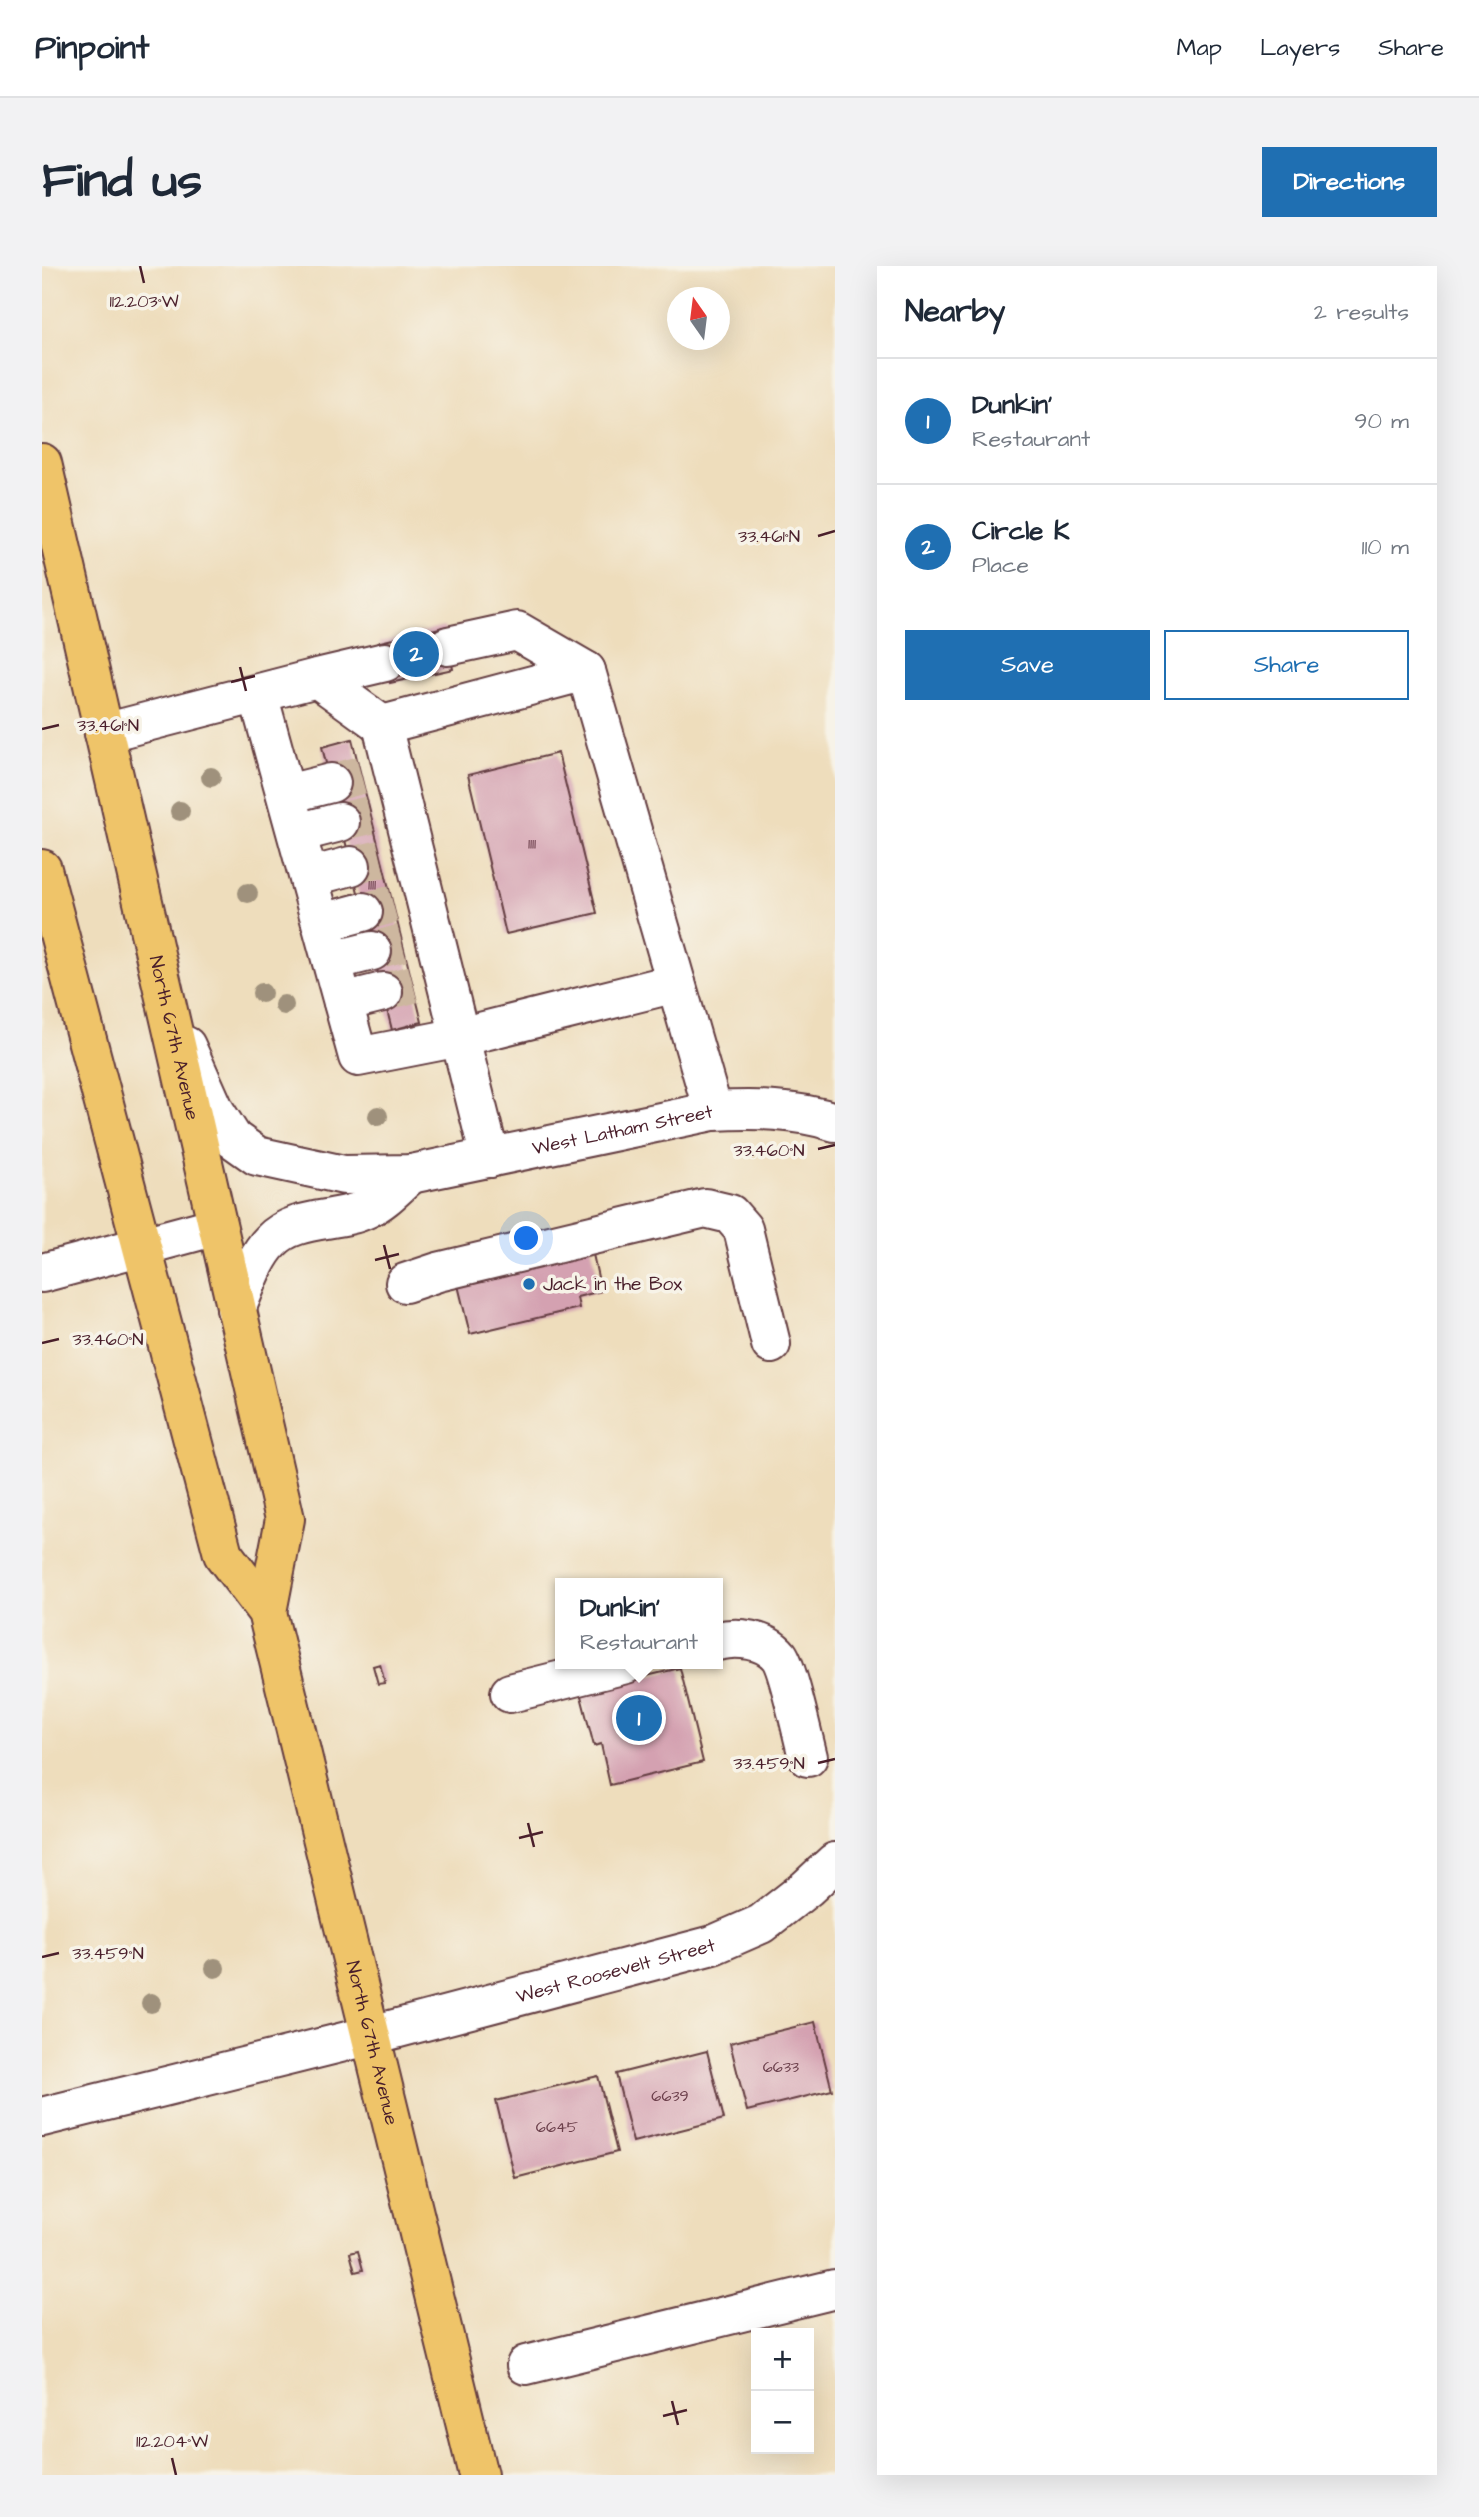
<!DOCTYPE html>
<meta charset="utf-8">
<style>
body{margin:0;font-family:"Architects Daughter",sans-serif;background:#f2f2f3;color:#1f2937}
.controls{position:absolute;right:21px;bottom:21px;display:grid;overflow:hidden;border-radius:0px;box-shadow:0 7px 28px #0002}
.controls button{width:63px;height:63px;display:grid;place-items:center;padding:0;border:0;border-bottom:2px solid #e0e1e3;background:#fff;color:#1f2937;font:35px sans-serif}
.compass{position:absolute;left:625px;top:21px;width:63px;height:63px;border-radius:50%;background:#fff;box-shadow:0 7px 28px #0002;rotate:346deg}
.you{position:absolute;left:485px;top:973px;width:24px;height:24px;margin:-18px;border:5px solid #fff;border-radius:50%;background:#1a73e8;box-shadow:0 0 0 10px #1a73e833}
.badge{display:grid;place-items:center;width:46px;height:46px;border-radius:50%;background:#1f6fb2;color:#fff;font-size:23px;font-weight:700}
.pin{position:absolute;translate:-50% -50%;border:4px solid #fff;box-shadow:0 2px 7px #0006}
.popup{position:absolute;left:513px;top:1312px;width:168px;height:91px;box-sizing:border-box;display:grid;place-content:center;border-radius:0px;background:#fff;filter:drop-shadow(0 2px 5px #0005);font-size:23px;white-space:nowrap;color:#747a83}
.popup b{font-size:26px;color:#1f2937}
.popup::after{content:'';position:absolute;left:50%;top:100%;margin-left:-14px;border:14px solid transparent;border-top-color:#fff}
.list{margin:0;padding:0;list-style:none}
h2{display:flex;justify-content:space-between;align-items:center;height:91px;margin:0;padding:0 28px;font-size:30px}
h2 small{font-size:23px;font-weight:400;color:#747a83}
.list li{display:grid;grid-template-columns:46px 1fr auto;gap:21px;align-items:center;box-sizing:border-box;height:126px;padding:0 28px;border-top:2px solid #e0e1e3}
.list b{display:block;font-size:26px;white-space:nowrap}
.list p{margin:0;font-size:23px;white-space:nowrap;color:#747a83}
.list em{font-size:23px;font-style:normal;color:#747a83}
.actions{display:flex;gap:14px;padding:21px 28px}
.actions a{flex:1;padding:16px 0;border:2px solid #1f6fb2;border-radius:0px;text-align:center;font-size:24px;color:#1f6fb2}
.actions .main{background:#1f6fb2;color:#fff}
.map{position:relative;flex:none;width:793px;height:2209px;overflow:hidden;border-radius:0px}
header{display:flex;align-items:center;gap:42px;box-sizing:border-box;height:98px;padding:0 35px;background:#fff;border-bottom:2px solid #e0e1e3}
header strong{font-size:33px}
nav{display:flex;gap:38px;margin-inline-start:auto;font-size:24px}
.intro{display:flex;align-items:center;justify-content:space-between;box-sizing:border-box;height:168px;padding:0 42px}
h1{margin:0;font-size:49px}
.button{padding:18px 32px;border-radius:0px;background:#1f6fb2;color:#fff;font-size:24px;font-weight:700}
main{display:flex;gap:42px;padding:0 42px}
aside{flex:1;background:#fff;border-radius:0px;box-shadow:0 7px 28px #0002}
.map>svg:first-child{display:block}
</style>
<header>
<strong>Pinpoint</strong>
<nav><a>Map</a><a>Layers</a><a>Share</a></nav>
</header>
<div class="intro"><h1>Find us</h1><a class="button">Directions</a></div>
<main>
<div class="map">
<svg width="793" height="2209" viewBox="0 0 793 2209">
<rect width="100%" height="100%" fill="#f7f3e8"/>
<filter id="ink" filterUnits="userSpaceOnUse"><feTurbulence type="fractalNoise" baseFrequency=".0143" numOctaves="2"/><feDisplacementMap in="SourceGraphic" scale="14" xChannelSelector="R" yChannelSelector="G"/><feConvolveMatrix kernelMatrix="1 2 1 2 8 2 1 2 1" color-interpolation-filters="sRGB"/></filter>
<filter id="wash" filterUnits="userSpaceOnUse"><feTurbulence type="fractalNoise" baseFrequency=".00686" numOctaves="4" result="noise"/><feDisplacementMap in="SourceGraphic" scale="28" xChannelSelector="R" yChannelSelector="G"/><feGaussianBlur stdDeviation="1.57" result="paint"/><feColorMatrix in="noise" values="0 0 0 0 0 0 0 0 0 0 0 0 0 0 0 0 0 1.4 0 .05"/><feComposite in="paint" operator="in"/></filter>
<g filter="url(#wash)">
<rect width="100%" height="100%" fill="#eeddbc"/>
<g id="blocks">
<g fill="#d4a1b1">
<path d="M 402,361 L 411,403 L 348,417 L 338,376 Z"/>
<path d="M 310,473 L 380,756 L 350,764 L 280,481 Z"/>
<path d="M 516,487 L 555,647 L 464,668 L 426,509 Z"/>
<path d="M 549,979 L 559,1025 L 535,1031 L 537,1042 L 428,1068 L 414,1011 Z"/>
<path d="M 338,1398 L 343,1417 L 336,1418 L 331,1400 Z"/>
<path d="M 638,1402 L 661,1496 L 568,1519 L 559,1478 L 552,1480 L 538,1426 Z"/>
<path d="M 773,1756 L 790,1824 L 705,1845 L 688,1777 Z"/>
<path d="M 665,1785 L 682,1853 L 591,1876 L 574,1808 Z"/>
<path d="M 556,1810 L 575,1886 L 473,1912 L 454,1835 Z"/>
<path d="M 316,1985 L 321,2004 L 313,2006 L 308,1987 Z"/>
</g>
</g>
</g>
<g filter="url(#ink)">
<use href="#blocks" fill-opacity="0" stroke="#633c41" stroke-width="2"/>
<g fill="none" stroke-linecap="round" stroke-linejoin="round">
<g stroke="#cdb79f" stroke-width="38" stroke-dasharray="38 19" stroke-linecap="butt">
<path d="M 343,396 L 406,380"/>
<path d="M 289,517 L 319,509"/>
<path d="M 298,556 L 328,549"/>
<path d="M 309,600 L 339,593"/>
<path d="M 321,646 L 351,638"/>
<path d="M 330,685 L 360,677"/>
<path d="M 341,726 L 371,718"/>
</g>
<g stroke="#633c41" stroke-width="42">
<g id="minor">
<path d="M 406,380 L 475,365 L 544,405"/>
<path d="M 275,412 L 343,396"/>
<path d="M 216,428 L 316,791 L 418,771 L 634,717"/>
<path d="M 62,467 L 275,412 L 340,459"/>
<path d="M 245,528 L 289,517"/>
<path d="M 255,567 L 298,556"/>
<path d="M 267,611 L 309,600"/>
<path d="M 280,657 L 321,646"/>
<path d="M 290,695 L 330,685"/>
<path d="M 301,736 L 341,726"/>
<path id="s1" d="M 144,780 L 173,845 L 191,873 L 215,890 L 302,909 L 369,908 L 671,845 C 712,843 754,843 793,856"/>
<path d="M 448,892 L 340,459 L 544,405 L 671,845"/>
<path d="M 0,1007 L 175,960"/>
<path d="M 363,1017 L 396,1006 L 663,942 L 688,948 L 701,963 L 729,1078"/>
<path d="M 194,1043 C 204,1021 212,992 229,975 C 253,949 297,957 326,942 C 342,935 356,919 369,908"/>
<path d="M 676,1375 C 695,1370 723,1373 737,1390 C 746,1402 761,1472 766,1491"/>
<path d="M 468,1427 L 584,1398"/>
<path id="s2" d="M 0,1851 L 330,1769 L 671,1679 L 719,1658 L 765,1622 L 793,1596"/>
<path d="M 484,2099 L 793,2023"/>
</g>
</g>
<g stroke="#633c41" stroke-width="42">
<g id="major">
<path id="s3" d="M 0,197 L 243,1253 L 225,1346"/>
<path id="s4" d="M 0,603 L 181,1288 L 225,1346 L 436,2209"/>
</g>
</g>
<use href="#minor" stroke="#fff" stroke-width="38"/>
<use href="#major" stroke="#efc469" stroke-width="38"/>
</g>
<g fill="#9f917b">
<circle cx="169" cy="511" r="10"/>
<circle cx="138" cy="545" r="10"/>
<circle cx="206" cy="627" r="10"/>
<circle cx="220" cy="727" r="10"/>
<circle cx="242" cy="739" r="10"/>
<circle cx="336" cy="850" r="10"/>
<circle cx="173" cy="1702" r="10"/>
<circle cx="109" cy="1737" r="10"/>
</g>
</g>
<path fill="none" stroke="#4a1f2b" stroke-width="2.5" d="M 98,0 L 102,17M 776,270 L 793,265M 198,401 L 204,425M 189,416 L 213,410M 0,463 L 17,459M 776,883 L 793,879M 342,979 L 348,1003M 333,994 L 357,988M 0,1077 L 17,1073M 776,1497 L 793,1493M 486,1557 L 492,1581M 477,1572 L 501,1566M 0,1691 L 17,1687M 630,2135 L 636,2159M 621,2150 L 645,2144M 130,2192 L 134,2209"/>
<circle fill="#1f6fb2" stroke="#f7f3e8" stroke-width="2.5" cx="487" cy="1018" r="7"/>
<g text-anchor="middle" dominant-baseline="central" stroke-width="7" stroke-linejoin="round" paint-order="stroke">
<g font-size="16" fill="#6c404c">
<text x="490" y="578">1111</text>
<text x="330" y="619">1111</text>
<text x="739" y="1801">6633</text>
<text x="628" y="1830">6639</text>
<text x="515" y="1861">6645</text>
</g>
<g font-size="19" fill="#4a1f2b" stroke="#f7f3e8">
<text stroke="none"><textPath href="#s3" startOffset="590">North 67th Avenue</textPath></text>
<text stroke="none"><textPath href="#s1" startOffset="506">West Latham Street</textPath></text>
<text stroke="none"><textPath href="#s2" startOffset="592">West Roosevelt Street</textPath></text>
<text stroke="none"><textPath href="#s4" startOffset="1225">North 67th Avenue</textPath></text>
</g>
<g font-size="19" fill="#4a1f2b" stroke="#f7f3e8" text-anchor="start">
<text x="501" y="1018">Jack in the Box</text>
</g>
</g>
<g font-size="18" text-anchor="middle" fill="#4a1f2b" stroke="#f7f3e8" stroke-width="7" stroke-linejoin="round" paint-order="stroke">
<text x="102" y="41">112.203°W</text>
<text x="727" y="276">33.461°N</text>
<text x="66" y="465">33.461°N</text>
<text x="727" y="890">33.460°N</text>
<text x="66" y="1079">33.460°N</text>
<text x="727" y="1503">33.459°N</text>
<text x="66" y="1693">33.459°N</text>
<text x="130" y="2181">112.204°W</text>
</g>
</svg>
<div class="controls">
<button>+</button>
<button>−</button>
</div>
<svg class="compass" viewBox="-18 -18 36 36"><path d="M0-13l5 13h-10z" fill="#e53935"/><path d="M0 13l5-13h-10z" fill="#747a83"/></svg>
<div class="you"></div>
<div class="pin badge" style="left:597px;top:1452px">1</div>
<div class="popup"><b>Dunkin'</b>Restaurant</div>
<div class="pin badge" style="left:374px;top:388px">2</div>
</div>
<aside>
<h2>Nearby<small>2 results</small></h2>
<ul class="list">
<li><span class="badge">1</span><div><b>Dunkin'</b><p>Restaurant</p></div><em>90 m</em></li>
<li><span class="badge">2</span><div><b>Circle K</b><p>Place</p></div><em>110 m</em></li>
</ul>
<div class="actions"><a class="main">Save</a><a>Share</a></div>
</aside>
</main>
